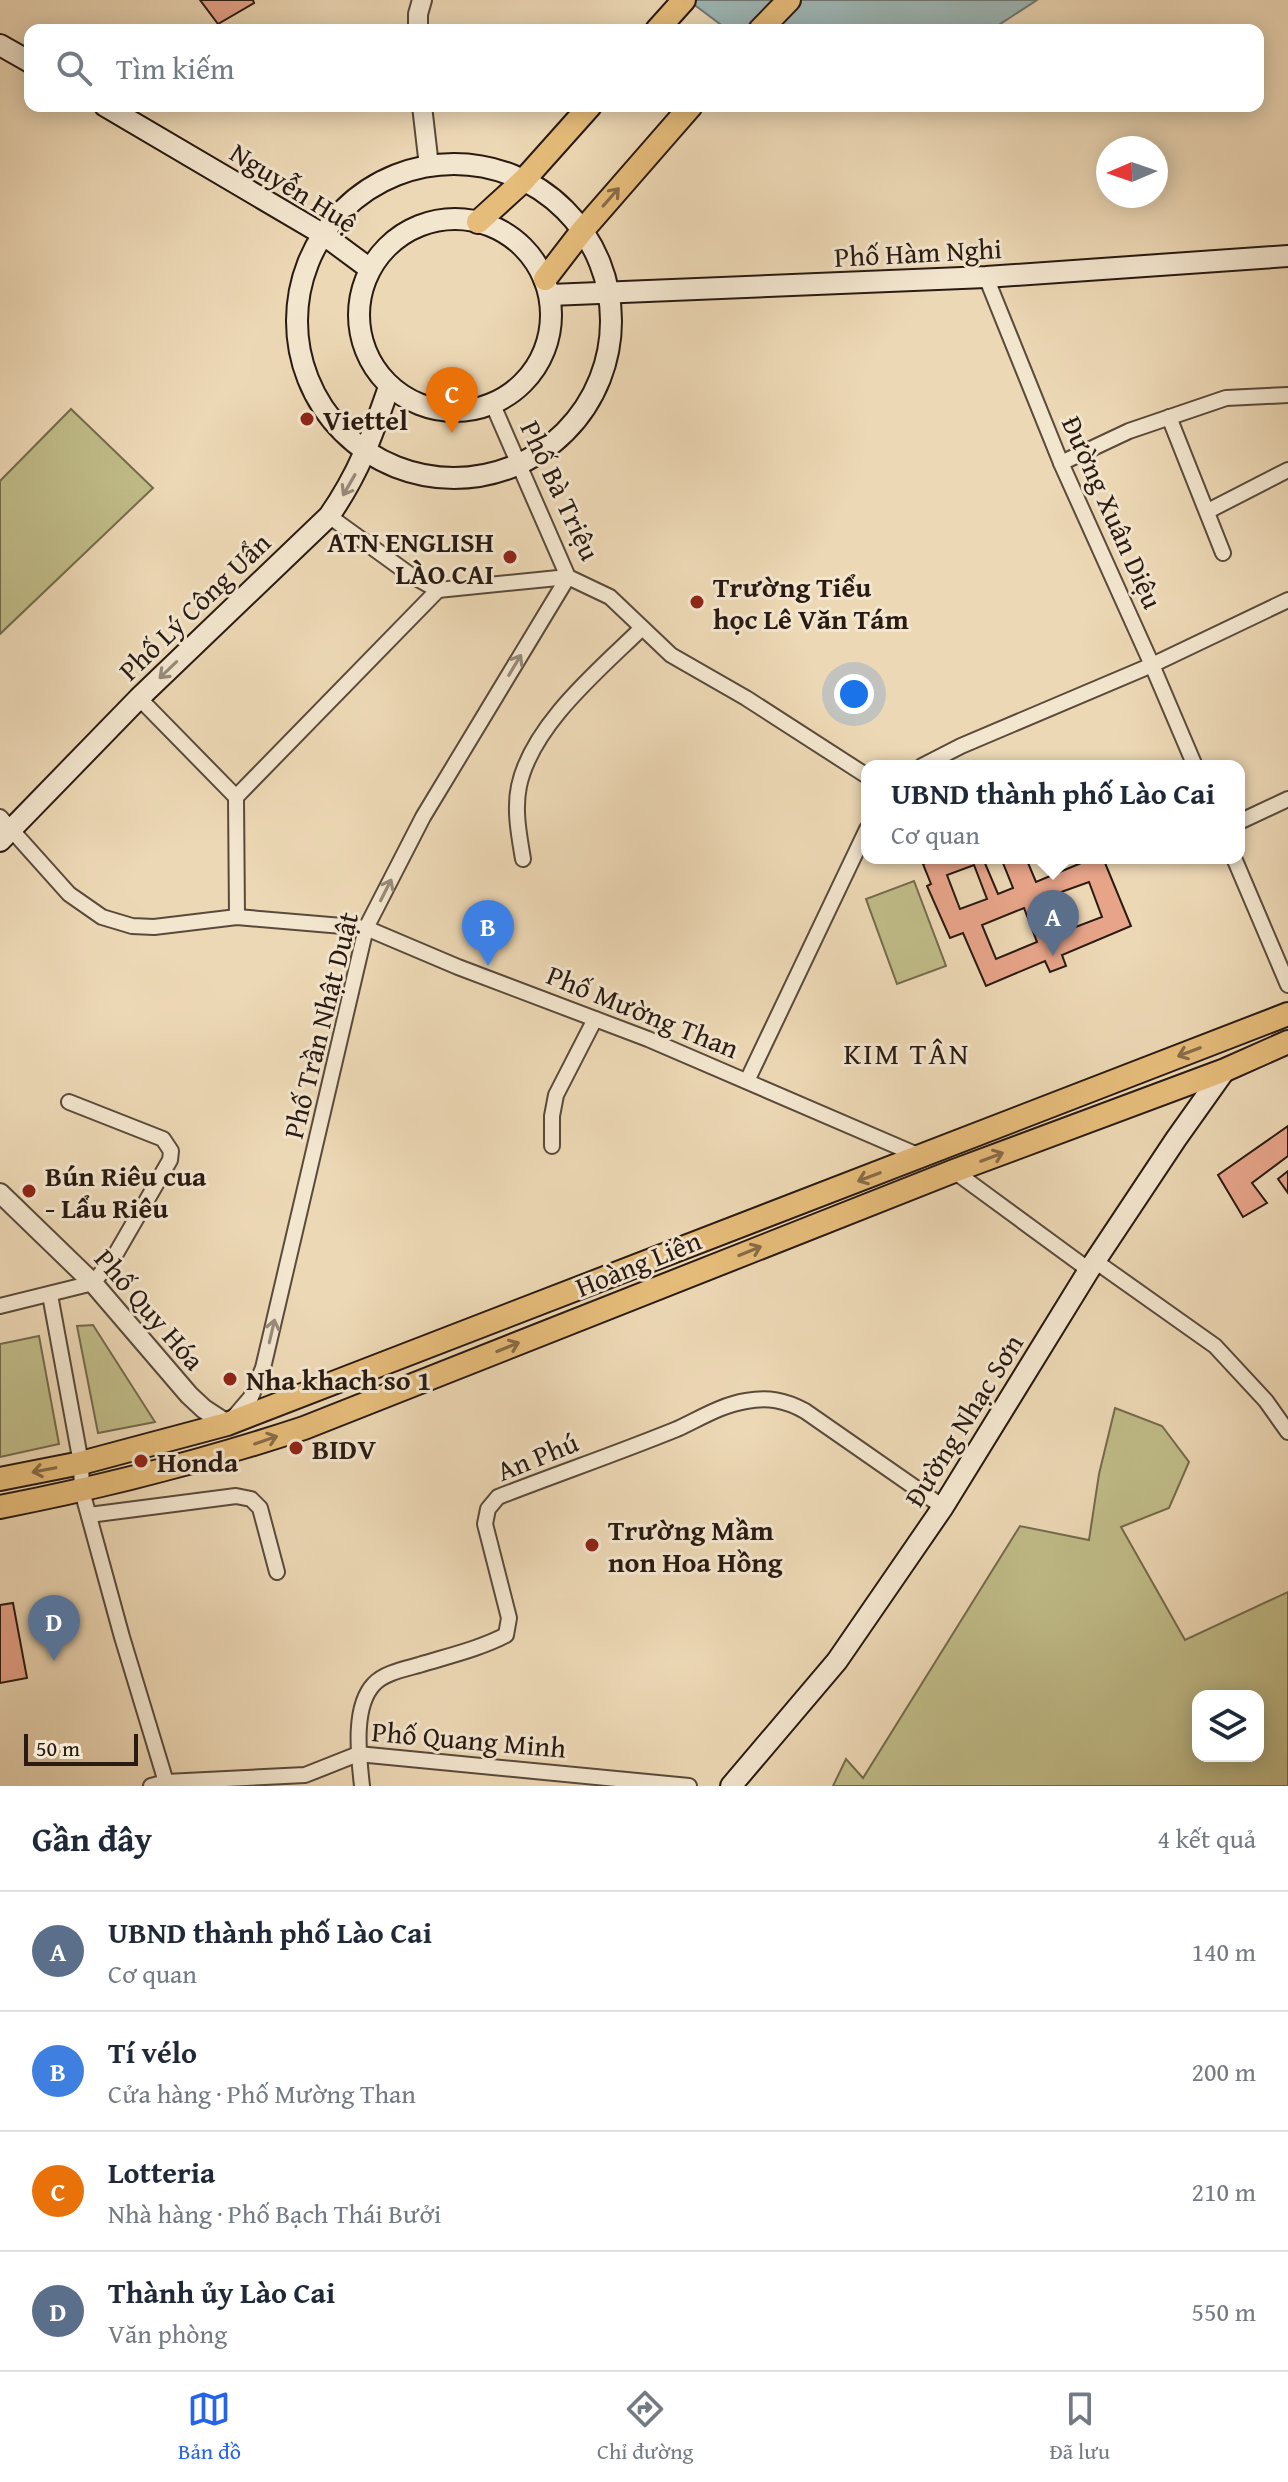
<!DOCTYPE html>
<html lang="vi">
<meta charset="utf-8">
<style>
body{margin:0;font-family:"Gentium Book Plus",serif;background:#f2f2f3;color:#1f2937}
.controls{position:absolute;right:24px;bottom:24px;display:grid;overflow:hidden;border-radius:16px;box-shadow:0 4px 20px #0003}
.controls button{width:72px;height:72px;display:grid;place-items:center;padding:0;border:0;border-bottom:2px solid #e0e1e3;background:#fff;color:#1f2937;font:40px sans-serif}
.compass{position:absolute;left:1096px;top:136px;width:72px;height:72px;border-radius:50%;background:#fff;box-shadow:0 4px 20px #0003;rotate:268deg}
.scale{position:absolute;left:24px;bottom:20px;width:114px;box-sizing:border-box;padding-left:8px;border:4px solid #291a12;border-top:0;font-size:22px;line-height:28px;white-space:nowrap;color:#291a12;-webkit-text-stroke:6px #f3e6cf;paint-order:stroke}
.you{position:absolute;left:854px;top:694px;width:28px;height:28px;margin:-20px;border:6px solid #fff;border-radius:50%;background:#1a73e8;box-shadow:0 0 0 12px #1a73e833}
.badge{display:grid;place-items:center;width:52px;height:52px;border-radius:50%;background:#2563eb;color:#fff;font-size:26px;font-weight:700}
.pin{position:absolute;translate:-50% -66px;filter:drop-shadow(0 2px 4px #0008)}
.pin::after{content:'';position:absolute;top:42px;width:28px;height:24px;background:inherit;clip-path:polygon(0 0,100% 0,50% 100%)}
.popup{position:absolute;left:861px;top:760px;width:384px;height:104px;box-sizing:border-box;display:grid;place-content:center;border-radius:16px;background:#fff;filter:drop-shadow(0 2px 6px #0005);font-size:26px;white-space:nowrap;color:#747a83}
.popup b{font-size:30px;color:#1f2937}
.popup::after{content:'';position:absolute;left:50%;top:100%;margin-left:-16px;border:16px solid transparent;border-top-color:#fff}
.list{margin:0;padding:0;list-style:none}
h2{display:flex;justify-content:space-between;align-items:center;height:104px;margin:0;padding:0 32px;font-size:34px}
h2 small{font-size:26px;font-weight:400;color:#747a83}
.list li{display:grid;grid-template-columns:52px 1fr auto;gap:24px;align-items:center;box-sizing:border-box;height:120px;padding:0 32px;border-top:2px solid #e0e1e3}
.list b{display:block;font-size:30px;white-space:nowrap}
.list p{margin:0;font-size:26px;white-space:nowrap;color:#747a83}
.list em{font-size:26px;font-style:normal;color:#747a83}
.icon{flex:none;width:44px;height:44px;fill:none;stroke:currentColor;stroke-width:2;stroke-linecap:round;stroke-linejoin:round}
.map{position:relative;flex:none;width:1288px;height:1786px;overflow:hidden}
.search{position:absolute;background:#fff;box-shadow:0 4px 20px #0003;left:24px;right:24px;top:24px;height:88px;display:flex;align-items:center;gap:20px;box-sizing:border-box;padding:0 28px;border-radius:16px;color:#747a83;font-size:30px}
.sheet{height:584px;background:#fff}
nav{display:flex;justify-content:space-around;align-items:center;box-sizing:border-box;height:112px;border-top:2px solid #e0e1e3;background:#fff;font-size:22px;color:#747a83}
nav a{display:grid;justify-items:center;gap:4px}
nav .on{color:#2563eb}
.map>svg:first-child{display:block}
</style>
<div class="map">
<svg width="1288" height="1786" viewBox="0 0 1288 1786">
<rect width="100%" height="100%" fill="#edd8b5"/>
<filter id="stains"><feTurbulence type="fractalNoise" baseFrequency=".0025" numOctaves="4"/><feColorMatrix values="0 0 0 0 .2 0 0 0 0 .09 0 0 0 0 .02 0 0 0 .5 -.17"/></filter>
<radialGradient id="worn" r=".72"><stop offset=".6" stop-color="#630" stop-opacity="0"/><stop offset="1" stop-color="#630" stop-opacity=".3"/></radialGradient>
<g fill="#c0bc88" stroke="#746b4d" stroke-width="2" fill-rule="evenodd">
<path d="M 71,409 L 153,488 L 0,634 L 0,481 Z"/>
<path d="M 914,881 L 946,966 L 897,984 L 866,899 Z"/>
<path d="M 93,1325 L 100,1336 L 155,1422 L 98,1433 L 77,1326 Z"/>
<path d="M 39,1336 L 59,1444 L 0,1457 L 0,1344 Z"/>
<path d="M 1115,1408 L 1162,1426 L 1189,1462 L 1169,1508 L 1121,1527 L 1185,1640 L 1288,1592 L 1288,1786 L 833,1786 L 846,1759 L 863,1778 L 1020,1526 L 1089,1540 L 1099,1474 ZM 1258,1696 L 1258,1756 L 1198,1756 L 1198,1696 Z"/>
</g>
<path fill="#9db8b8" stroke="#6f7976" stroke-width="2" d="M 688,0 L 1037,0 L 991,30 L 728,30 Z"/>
<g fill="#e7a489" stroke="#291a12" stroke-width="2" fill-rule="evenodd">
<path d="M 200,0 L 253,0 L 254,3 L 218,24 Z"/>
<path d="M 939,858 L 992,858 L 984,861 L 998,894 L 1013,888 L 1001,858 L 1026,858 L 1036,882 L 1093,858 L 1103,858 L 1131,926 L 1062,955 L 1066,966 L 1050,972 L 1045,961 L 986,986 L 963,933 L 950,938 L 927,886 L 931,884 L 923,864 ZM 974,865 L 987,899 L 960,909 L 947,875 ZM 1089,882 L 1102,917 L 1060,933 L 1047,897 ZM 1024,908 L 1037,942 L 996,959 L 982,925 Z"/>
<path d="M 1288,1126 L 1288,1156 L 1252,1183 L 1267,1203 L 1243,1217 L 1218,1175 Z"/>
<path d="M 1288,1171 L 1288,1193 L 1278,1179 Z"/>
<path d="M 13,1603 L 27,1678 L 0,1683 L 0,1605 Z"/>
</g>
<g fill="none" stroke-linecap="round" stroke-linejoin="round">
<g stroke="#5a4a3b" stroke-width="18">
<g id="minor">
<path d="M 986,277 L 1061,463 L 1152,665 L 1195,766"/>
<path d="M 493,405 L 568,577 L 610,597 L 671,655 L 746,698 L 867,776"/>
<path d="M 1169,417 L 1223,553"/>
<path d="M 1061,463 L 1129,431 L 1226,398 L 1288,395"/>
<path d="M 1208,511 L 1288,470"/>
<path d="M 329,516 L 409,574 L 438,590 L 568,577"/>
<path d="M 139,698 L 236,797"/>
<path d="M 922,766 L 961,746 L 1152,665 L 1288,600"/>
<path d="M 0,817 L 69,894 L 102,917 L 132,926 L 154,927 L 237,917 L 366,928 L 458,967 L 648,1039 L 922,1157"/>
<path d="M 1239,822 L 1288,799"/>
<path d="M 1234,858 L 1288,985"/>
<path d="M 523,859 C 519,835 514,810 519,786 C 532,725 599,670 642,628"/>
<path d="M 237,917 L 236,797 L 438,590"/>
<path d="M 747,1081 L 867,829"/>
<path d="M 552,1146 L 552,1116 L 556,1095 L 595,1019"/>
<path d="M 954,1171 L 1089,1270"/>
<path d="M 1095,1261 L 1215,1346 L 1266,1401 L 1288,1432"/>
<path d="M 50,1295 L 81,1463 L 82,1491 L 122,1637 L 166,1782"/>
<path d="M 0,1306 L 93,1283 L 114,1257 L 170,1160 L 171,1151 L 163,1139 L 69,1102"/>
<path d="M 233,1418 L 251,1397 L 263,1368 L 366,928 L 423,817 L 568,577"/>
<path d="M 89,1515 L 236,1496 L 251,1499 L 260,1508 L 277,1572"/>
<path d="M 151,1786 L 166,1782 L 305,1775 L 358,1754 L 689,1786"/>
<path d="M 362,1786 C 359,1758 352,1707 374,1684 C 384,1673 405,1669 419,1665 C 448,1656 479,1649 506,1635 L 509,1618 L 485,1524 L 488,1509 L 498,1497 C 557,1474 618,1453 677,1429 C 699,1419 721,1405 746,1401 C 768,1397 785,1400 805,1411 L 943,1507"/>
</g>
</g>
<g stroke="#5a4a3b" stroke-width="22">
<g id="tertiary">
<path d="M 418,30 L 418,14 L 422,0"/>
<path d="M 422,106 L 429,166"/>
<path d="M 0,1193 L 93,1283 L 189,1395 L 204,1409 L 227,1424"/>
</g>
</g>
<g stroke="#291a12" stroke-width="24">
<g id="secondary">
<path d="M 0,45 L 30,62"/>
<path d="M 105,106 L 324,235 L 370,269"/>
<circle cx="454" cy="321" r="157"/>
<circle cx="455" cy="315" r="96"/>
<path d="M 550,295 L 986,277 L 1288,256"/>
<path d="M 0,841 L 139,698 L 329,516 C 359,473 372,436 389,387"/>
<path d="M 731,1786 L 837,1661 L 943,1507 L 1089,1270 L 1176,1139 L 1225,1070"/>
</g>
</g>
<g stroke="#291a12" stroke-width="26">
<g id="primary">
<path d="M 657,30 L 684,0"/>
<path d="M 760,30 L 789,0"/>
<path d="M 478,222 L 523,181 L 590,106"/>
<path d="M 545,279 L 582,231 L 691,106"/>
<path d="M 0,1479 L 81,1463 L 227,1424 L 1288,1014"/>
<path d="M 0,1507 C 103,1487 204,1461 304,1428 L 954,1171 L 1225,1070 L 1288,1042"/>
</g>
</g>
<use href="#minor" stroke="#f3e6cf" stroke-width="14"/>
<use href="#tertiary" stroke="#f3e6cf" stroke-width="18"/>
<use href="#secondary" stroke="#f3e6cf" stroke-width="20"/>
<use href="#primary" stroke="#e6bc7a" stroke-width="22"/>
</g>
<defs><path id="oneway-shaft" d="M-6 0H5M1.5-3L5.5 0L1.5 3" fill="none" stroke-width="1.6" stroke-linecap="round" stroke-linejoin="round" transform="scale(2)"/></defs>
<g stroke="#886b46">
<use href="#oneway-shaft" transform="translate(611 197) rotate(-49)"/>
<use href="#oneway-shaft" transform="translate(1189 1052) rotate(159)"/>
<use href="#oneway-shaft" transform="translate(992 1157) rotate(-21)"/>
<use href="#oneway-shaft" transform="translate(869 1177) rotate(159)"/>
<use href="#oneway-shaft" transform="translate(750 1251) rotate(-22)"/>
<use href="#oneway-shaft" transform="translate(508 1347) rotate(-22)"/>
<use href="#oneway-shaft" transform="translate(266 1440) rotate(-19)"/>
<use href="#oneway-shaft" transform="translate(44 1470) rotate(169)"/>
</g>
<g stroke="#988a7a">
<use href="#oneway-shaft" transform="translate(349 485) rotate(120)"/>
<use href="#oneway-shaft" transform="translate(515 665) rotate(-59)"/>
<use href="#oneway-shaft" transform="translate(168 670) rotate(136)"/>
<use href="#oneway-shaft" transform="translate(386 890) rotate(-63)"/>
<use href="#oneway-shaft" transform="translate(272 1331) rotate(-77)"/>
</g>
<g fill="#8f2418" stroke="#f3e6cf" stroke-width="3">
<circle cx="307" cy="419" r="8"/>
<circle cx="510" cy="557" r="8"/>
<circle cx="697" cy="602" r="8"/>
<circle cx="29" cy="1191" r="8"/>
<circle cx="230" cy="1379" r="8"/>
<circle cx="296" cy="1448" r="8"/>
<circle cx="141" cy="1461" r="8"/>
<circle cx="592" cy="1545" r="8"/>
</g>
<g text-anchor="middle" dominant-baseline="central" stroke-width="6" stroke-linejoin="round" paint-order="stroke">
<g font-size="28" fill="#291a12" stroke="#f3e6cf">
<text transform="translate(294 187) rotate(32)">Nguyễn Huệ</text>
<text transform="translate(918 252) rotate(-3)">Phố Hàm Nghi</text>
<text transform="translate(561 490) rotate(65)">Phố Bà Triệu</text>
<text transform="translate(1113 512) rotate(66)">Đường Xuân Diệu</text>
<text transform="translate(194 606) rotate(-44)">Phố Lý Công Uẩn</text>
<text transform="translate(643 1011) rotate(22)">Phố Mường Than</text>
<text transform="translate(320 1025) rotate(-76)">Phố Trần Nhật Duật</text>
<text transform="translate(638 1263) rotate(-22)">Hoàng Liên</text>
<text transform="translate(150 1309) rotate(49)">Phố Quy Hóa</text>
<text transform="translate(963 1420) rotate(-58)">Đường Nhạc Sơn</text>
<text transform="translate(537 1456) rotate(-22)">An Phú</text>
<text transform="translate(469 1739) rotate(5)">Phố Quang Minh</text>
</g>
<g font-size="28" font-weight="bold" fill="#291a12" stroke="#f3e6cf" text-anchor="start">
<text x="323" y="419">Viettel</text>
<text x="494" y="541" text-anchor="end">ATN ENGLISH<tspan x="494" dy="32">LÀO CAI</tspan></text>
<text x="713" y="586">Trường Tiểu<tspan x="713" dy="32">học Lê Văn Tám</tspan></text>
<text x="45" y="1175">Bún Riêu cua<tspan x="45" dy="32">- Lẩu Riêu</tspan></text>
<text x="246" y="1379">Nha khach so 1</text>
<text x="312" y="1448">BIDV</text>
<text x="157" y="1461">Honda</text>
<text x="608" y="1529">Trường Mầm<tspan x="608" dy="32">non Hoa Hồng</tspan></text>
</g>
<g font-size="30" letter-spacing="2" fill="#291a12" stroke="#f3e6cf">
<text x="907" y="1053">KIM TÂN</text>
</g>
</g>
<rect width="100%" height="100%" filter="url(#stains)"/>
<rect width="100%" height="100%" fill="url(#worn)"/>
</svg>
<div class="controls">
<button><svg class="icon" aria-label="layers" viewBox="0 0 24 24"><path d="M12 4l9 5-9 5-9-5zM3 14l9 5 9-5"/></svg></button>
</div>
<svg class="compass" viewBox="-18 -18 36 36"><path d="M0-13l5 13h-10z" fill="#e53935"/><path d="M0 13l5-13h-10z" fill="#747a83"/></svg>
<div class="scale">50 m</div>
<div class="you"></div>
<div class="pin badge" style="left:1053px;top:956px;background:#5c6f8a">A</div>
<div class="popup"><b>UBND thành phố Lào Cai</b>Cơ quan</div>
<div class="pin badge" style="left:488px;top:966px;background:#3f7fe0">B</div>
<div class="pin badge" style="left:452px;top:433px;background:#e8710a">C</div>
<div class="pin badge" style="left:54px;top:1661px;background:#5c6f8a">D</div>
<div class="search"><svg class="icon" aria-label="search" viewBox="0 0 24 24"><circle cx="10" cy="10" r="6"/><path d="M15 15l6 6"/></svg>Tìm kiếm</div>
</div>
<section class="sheet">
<h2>Gần đây<small>4 kết quả</small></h2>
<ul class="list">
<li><span class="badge" style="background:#5c6f8a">A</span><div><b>UBND thành phố Lào Cai</b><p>Cơ quan</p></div><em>140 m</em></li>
<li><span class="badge" style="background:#3f7fe0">B</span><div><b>Tí vélo</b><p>Cửa hàng · Phố Mường Than</p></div><em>200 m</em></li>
<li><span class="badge" style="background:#e8710a">C</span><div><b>Lotteria</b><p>Nhà hàng · Phố Bạch Thái Bưởi</p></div><em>210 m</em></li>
<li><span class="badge" style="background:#5c6f8a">D</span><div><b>Thành ủy Lào Cai</b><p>Văn phòng</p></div><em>550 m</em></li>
</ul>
</section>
<nav>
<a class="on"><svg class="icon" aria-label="map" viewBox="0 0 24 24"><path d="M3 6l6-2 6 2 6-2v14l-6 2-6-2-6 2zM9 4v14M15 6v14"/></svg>Bản đồ</a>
<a><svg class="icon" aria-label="directions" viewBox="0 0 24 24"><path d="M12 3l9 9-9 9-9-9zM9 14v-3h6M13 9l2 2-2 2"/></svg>Chỉ đường</a>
<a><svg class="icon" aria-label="saved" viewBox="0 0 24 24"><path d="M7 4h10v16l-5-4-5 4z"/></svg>Đã lưu</a>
</nav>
